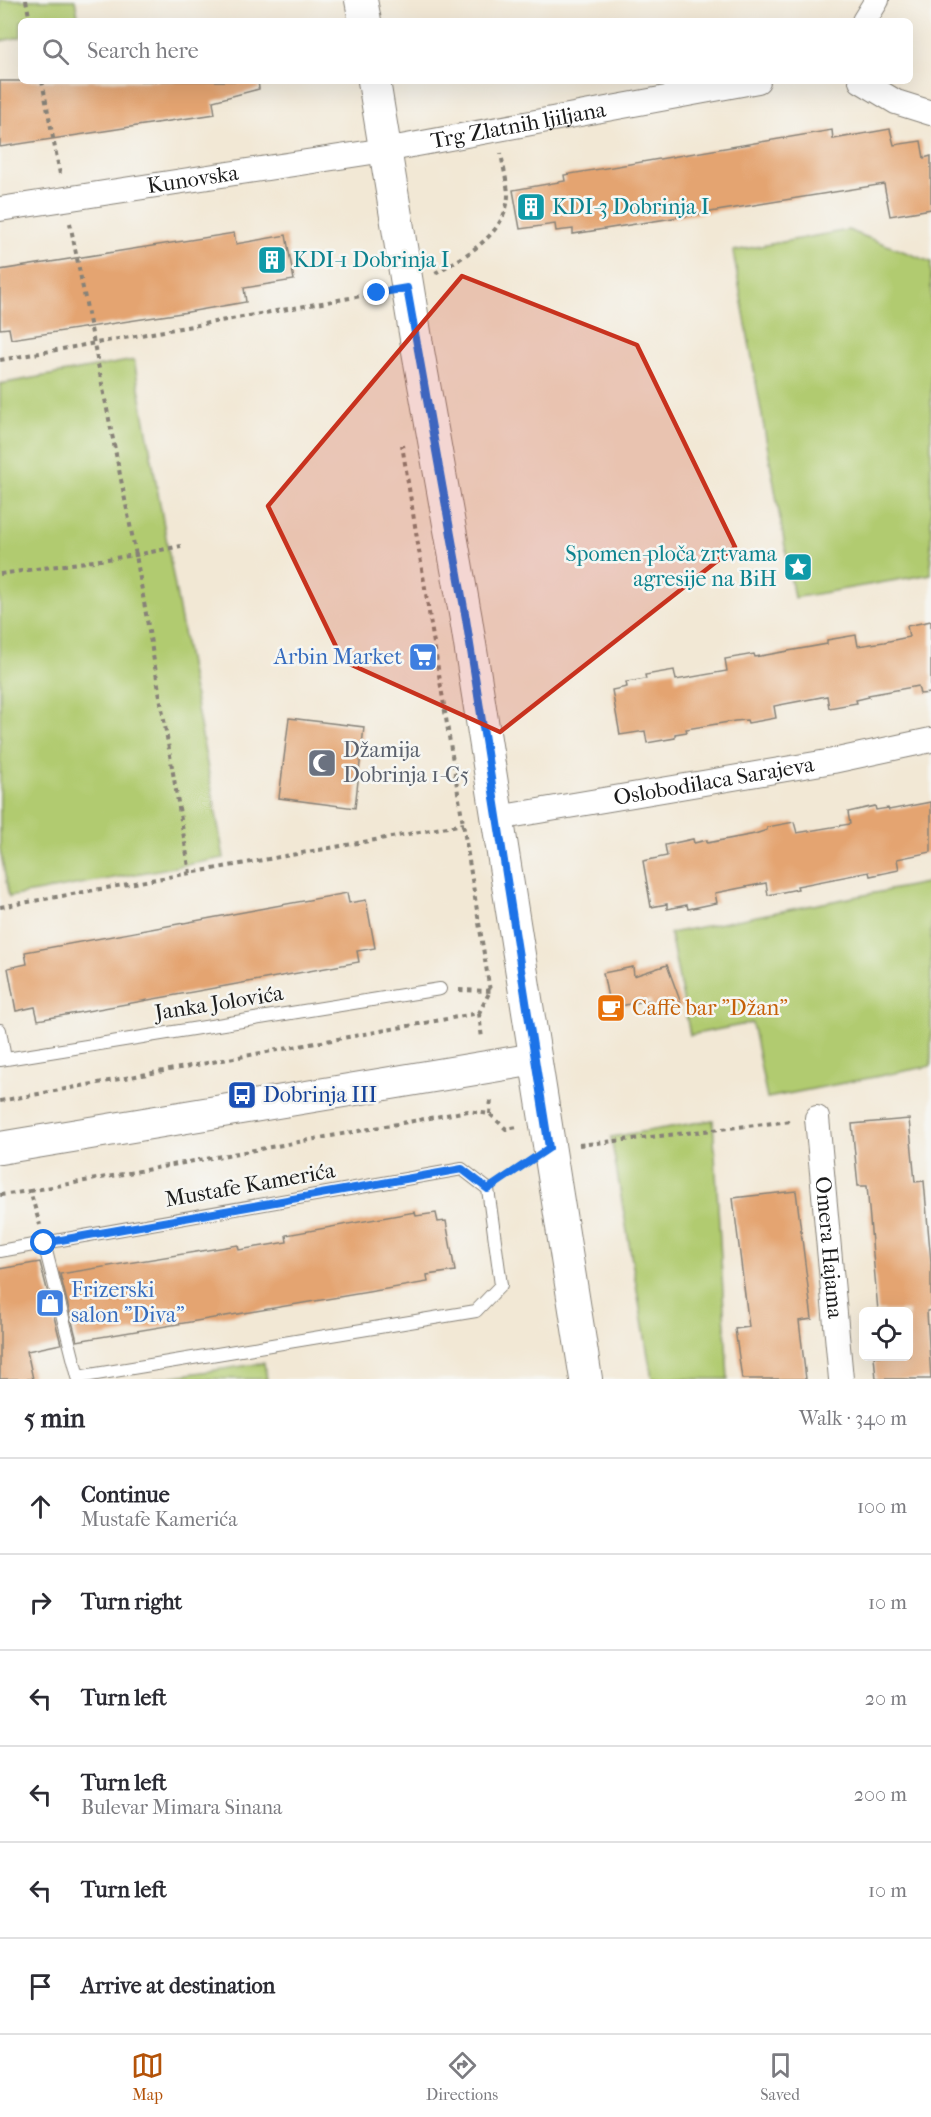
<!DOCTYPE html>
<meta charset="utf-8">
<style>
body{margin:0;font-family:"IM FELL French Canon",serif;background:#f7f7f7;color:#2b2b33}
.controls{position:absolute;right:18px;bottom:18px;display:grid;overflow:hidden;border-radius:9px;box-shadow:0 6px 24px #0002}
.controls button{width:54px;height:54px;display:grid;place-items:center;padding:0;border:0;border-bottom:2px solid #e1e1e2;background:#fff;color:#2b2b33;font:30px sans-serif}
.stop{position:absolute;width:18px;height:18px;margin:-14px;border:4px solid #1a73e8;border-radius:50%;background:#fff}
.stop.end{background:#1a73e8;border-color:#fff;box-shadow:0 2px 6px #0008}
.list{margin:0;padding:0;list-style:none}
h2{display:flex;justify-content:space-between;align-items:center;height:78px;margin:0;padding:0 24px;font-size:26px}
h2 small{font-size:20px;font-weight:400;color:#7c7c81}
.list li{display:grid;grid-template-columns:39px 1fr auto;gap:18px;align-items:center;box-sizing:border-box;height:96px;padding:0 24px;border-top:2px solid #e1e1e2}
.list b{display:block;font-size:22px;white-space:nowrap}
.list p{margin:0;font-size:20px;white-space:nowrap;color:#7c7c81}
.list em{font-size:20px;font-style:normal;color:#7c7c81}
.icon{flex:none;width:33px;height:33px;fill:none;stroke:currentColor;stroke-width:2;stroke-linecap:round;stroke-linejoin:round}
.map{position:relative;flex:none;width:931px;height:1379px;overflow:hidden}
.search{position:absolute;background:#fff;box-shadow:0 6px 24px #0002;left:18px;right:18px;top:18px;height:66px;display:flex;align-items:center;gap:15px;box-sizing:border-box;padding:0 21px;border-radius:9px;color:#7c7c81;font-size:22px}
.sheet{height:654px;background:#fff}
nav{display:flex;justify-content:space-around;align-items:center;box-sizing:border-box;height:84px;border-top:2px solid #e1e1e2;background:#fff;font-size:16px;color:#7c7c81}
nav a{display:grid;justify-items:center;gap:3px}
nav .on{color:#b45309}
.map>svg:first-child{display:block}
</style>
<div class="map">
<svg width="931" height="1379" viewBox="0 0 931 1379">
<rect width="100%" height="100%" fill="#f6f6f2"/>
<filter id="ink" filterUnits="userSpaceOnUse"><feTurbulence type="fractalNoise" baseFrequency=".0167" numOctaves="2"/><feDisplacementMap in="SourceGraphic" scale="12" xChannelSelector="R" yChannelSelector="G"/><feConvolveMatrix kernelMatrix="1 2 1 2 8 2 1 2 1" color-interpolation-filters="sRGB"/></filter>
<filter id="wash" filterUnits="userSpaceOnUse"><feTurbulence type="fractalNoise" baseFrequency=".008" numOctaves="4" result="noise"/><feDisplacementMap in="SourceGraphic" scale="24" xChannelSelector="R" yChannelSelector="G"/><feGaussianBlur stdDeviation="1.35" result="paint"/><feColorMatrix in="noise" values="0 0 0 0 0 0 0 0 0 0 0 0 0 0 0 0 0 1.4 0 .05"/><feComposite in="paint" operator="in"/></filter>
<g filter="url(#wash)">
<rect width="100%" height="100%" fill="#f2e8d5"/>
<g fill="#b1cb70" stroke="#667446" stroke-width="1.5">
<path d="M 0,0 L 75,0 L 79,21 L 21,21 L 21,37 L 0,41 Z"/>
<path d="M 848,230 L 931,262 L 931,574 L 794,598 L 733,251 Z"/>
<path d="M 134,360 L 224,858 L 9,897 L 0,849 L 0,384 Z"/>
<path d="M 931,882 L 931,1066 L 767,1098 L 752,1023 L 690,1035 L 670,933 Z"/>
<path d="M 713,1120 L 728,1379 L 652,1379 L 611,1137 Z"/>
<path d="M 264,1363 L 267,1379 L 154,1379 Z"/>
</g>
<g id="blocks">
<g fill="#e4a471">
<path d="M 0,81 L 258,81 L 259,89 L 213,101 L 215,114 L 0,147 Z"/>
<path d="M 890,129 L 894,145 L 921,141 L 924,158 L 931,156 L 931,209 L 890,216 L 884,184 L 573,234 L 573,229 L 556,231 L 555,224 L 520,229 L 513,190 L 565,181 L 564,175 L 832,130 L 833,139 Z"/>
<path d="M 234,233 L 236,244 L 286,235 L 294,280 L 244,288 L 246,302 L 188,312 L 11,339 L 9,328 L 0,329 L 0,270 Z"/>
<path d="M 931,621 L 931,693 L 920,694 L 918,686 L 868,695 L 869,697 L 856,700 L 857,703 L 829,708 L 827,696 L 774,706 L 776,718 L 748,723 L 747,720 L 735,721 L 686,729 L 687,732 L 675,734 L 675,738 L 647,743 L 645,731 L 620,735 L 612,690 L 627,687 L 626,682 L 646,679 L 645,675 L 674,670 L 676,680 L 727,671 L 725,659 L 754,654 L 755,657 L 827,644 L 827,640 L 856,635 L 858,646 L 884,642 L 909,637 L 907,626 Z"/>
<path d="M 289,718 L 364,727 L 355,808 L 279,798 Z"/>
<path d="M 931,802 L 931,852 L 897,859 L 899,870 L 870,876 L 869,872 L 797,886 L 798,889 L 768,895 L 766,883 L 715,893 L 717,903 L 688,909 L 687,905 L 667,909 L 667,904 L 651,907 L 643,861 L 667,856 L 665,845 L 693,839 L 694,843 L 707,840 L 707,843 L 755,834 L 767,830 L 767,827 L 794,822 L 797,833 L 850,824 L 848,812 L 875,806 L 876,810 L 888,808 L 889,810 Z"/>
<path d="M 347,893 L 349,903 L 366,900 L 375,948 L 357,951 L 359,962 L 38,1020 L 35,1007 L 16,1011 L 8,968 L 27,964 L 25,952 Z"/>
<path d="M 667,965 L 682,1006 L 655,1016 L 650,1000 L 610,1008 L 603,973 L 633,967 L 634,976 Z"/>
<path d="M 909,1119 L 915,1182 L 924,1181 L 931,1262 L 931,1310 L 927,1311 L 931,1379 L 876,1379 L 874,1356 L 909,1356 L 909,1311 L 878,1311 L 867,1186 L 858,1186 L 852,1124 Z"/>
<path d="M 796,1191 L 812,1319 L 799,1321 L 806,1379 L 742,1379 L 735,1329 L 749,1327 L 733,1198 Z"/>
<path d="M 415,1212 L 416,1216 L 436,1213 L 438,1222 L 446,1221 L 455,1271 L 427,1275 L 428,1282 L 77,1341 L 60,1274 L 238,1245 L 239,1250 L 287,1242 L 286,1235 Z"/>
<path d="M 40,1262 L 61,1344 L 27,1351 L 33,1379 L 0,1379 L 0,1269 Z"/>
</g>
</g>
</g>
<g filter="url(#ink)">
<use href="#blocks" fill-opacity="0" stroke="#878278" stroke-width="1.5"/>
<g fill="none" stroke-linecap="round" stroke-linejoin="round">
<g stroke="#878278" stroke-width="14">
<g id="service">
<path d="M 0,1030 L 5,1059"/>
<path d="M 0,1060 L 440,989"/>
<path d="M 0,1251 L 44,1243 L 462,1169 L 488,1189 L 501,1285 L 476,1311 L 78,1377 L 44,1243"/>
</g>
</g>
<g stroke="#878278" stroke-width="26">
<g id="minor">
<path d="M 864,21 L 877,0"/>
<path d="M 861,81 L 896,102 L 931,113"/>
<path id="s1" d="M 0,209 L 385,150 L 758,81"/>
<path id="s2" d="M 497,818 L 833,761 L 931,740"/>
<path id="s3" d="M 817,1118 L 841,1379"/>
</g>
</g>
<g stroke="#878278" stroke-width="34">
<g id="tertiary">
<path d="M 361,0 L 365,21"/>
<path d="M 374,81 L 418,351 L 466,619 L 586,1379"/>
<path d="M 0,1148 L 535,1059"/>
</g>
</g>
<g stroke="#878278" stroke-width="4" stroke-dasharray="4.5 4.5" stroke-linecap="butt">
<path d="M 26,0 L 30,21"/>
<path d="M 42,81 L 60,174"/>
<path d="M 70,223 L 136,555 L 190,873"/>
<path d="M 435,273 C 465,257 508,233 508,194 C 507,181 503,166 501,153"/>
<path d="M 0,360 L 378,293"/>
<path d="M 0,574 L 136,555 L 181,546"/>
<path d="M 0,907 L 464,824"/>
<path d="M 459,990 L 491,991"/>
<path d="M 479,1013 L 482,1039"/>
<path d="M 0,1101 L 479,1013 L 490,991 L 402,445"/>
<path d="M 490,1114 L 491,1097"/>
<path d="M 579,1145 L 792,1121"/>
<path d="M 504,1178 L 523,1165"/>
<path d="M 30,1191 L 468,1111 L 490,1114 L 506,1129 L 517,1127"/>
<path d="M 0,1195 L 30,1191 L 40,1225"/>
</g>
<use href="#service" stroke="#fff" stroke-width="12"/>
<use href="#minor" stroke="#fff" stroke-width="24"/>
<use href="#tertiary" stroke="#fff" stroke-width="32"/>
</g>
</g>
<g fill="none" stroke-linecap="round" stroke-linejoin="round" filter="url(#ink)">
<path stroke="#1a73e8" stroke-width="8" d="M 44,1243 L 462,1169 L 488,1189 L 549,1148 L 466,619 L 407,288 L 377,293"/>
</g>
<path fill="#c8321e" fill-opacity="0.2" stroke="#c8321e" stroke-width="4.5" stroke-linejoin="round" d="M 462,276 L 637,345 L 735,547 L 500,732 L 343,661 L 268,506 Z"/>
<defs>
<g id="building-square" transform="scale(1.5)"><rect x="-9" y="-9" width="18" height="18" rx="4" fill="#0f9aa8" stroke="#f6f6f2"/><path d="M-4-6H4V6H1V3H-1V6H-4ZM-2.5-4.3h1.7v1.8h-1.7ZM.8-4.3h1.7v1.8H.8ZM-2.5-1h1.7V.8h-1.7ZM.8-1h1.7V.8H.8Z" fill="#fff"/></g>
<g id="sight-square" transform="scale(1.5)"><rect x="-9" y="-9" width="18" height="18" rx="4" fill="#0f9aa8" stroke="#f6f6f2"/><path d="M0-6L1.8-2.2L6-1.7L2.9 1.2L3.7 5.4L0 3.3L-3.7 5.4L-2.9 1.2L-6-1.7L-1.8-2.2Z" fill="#fff"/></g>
<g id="supermarket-square" transform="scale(1.5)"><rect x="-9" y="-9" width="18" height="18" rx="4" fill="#3f7fe0" stroke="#f6f6f2"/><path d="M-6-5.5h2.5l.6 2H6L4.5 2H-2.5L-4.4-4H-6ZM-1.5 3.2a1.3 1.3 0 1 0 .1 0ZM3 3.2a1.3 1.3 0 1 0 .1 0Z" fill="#fff"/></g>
<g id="mosque-square" transform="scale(1.5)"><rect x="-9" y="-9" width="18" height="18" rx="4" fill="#6b7280" stroke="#f6f6f2"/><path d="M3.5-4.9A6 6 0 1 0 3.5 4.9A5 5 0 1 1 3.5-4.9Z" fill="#fff"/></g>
<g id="cafe-square" transform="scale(1.5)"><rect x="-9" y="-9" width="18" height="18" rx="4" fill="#e8710a" stroke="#f6f6f2"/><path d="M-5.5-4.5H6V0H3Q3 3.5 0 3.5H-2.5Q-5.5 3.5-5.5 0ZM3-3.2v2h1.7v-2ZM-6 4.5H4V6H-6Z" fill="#fff"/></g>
<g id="bus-square" transform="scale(1.5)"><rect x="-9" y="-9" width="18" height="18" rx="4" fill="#1a4fb4" stroke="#f6f6f2"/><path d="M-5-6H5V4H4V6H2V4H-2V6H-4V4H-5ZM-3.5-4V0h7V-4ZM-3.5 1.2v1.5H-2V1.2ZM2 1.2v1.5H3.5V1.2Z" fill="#fff"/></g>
<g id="shop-square" transform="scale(1.5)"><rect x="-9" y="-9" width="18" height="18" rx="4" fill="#3f7fe0" stroke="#f6f6f2"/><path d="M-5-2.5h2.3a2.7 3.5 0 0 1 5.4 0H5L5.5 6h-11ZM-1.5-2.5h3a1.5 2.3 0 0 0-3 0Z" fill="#fff"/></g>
</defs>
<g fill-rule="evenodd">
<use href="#building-square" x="531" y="207"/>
<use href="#building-square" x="272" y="260"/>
<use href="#sight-square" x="798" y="567"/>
<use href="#supermarket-square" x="423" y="657"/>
<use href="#mosque-square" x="322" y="763"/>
<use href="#cafe-square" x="611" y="1008"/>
<use href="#bus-square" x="242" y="1095"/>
<use href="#shop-square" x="50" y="1303"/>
</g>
<g text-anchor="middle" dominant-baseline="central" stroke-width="5" stroke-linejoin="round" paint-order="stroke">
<g font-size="22" fill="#1c1c1c" stroke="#f6f6f2">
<text stroke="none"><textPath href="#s1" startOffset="525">Trg Zlatnih ljiljana</textPath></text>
<text stroke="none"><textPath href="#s1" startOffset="195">Kunovska</textPath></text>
<text stroke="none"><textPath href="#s2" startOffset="220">Oslobodilaca Sarajeva</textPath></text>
<text transform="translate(219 1003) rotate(-9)">Janka Jolovića</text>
<text transform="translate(250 1185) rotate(-10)">Mustafe Kamerića</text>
<text stroke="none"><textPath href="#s3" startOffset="130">Omera Hajama</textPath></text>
</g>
<g font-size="22" fill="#0d838f" stroke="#f6f6f2" text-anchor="start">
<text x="552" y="207">KDI-3 Dobrinja I</text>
<text x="293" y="260">KDI-1 Dobrinja I</text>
<text x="777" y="554" text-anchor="end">Spomen-ploča zrtvama<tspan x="777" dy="25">agresije na BiH</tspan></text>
</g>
<g font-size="22" fill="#366cbe" stroke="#f6f6f2" text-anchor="end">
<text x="402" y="657">Arbin Market</text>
<text x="71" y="1290" text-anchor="start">Frizerski<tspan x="71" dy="25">salon "Diva"</tspan></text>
</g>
<g font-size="22" fill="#5b616d" stroke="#f6f6f2" text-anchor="start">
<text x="343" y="750">Džamija<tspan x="343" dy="25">Dobrinja 1-C5</tspan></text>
</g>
<g font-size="22" fill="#c56008" stroke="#f6f6f2" text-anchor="start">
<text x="632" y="1008">Caffe bar "Džan"</text>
</g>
<g font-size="22" fill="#164399" stroke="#f6f6f2" text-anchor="start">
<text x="263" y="1095">Dobrinja III</text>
</g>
</g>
</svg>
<div class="controls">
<button><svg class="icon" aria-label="locate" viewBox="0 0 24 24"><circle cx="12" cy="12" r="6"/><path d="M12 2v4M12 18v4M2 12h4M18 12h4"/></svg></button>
</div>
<div class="stop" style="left:44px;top:1243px"></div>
<div class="stop end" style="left:377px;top:293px"></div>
<div class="search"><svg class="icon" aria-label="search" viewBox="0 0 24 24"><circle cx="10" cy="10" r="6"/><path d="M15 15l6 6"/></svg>Search here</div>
</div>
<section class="sheet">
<h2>5 min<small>Walk · 340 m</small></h2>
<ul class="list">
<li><svg class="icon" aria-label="ahead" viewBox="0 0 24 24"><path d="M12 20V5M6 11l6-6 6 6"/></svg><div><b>Continue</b><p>Mustafe Kamerića</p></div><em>100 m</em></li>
<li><svg class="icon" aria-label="right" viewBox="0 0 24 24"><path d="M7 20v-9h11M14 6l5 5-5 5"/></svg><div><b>Turn right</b></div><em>10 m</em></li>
<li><svg class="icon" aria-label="left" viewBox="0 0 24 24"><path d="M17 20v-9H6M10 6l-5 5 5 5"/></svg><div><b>Turn left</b></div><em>20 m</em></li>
<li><svg class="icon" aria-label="left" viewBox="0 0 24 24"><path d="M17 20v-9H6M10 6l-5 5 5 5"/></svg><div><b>Turn left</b><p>Bulevar Mimara Sinana</p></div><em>200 m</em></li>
<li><svg class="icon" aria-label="left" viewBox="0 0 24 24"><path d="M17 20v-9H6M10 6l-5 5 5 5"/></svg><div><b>Turn left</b></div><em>10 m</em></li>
<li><svg class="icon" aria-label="arrive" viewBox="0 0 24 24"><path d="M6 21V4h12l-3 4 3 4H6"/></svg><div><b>Arrive at destination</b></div></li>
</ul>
</section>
<nav>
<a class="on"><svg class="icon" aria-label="map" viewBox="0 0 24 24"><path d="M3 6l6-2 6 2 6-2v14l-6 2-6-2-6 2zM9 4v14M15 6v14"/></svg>Map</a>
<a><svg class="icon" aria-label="directions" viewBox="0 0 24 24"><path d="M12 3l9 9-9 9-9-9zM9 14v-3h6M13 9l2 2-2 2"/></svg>Directions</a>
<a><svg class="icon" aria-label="saved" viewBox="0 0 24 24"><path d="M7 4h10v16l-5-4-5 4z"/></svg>Saved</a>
</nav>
